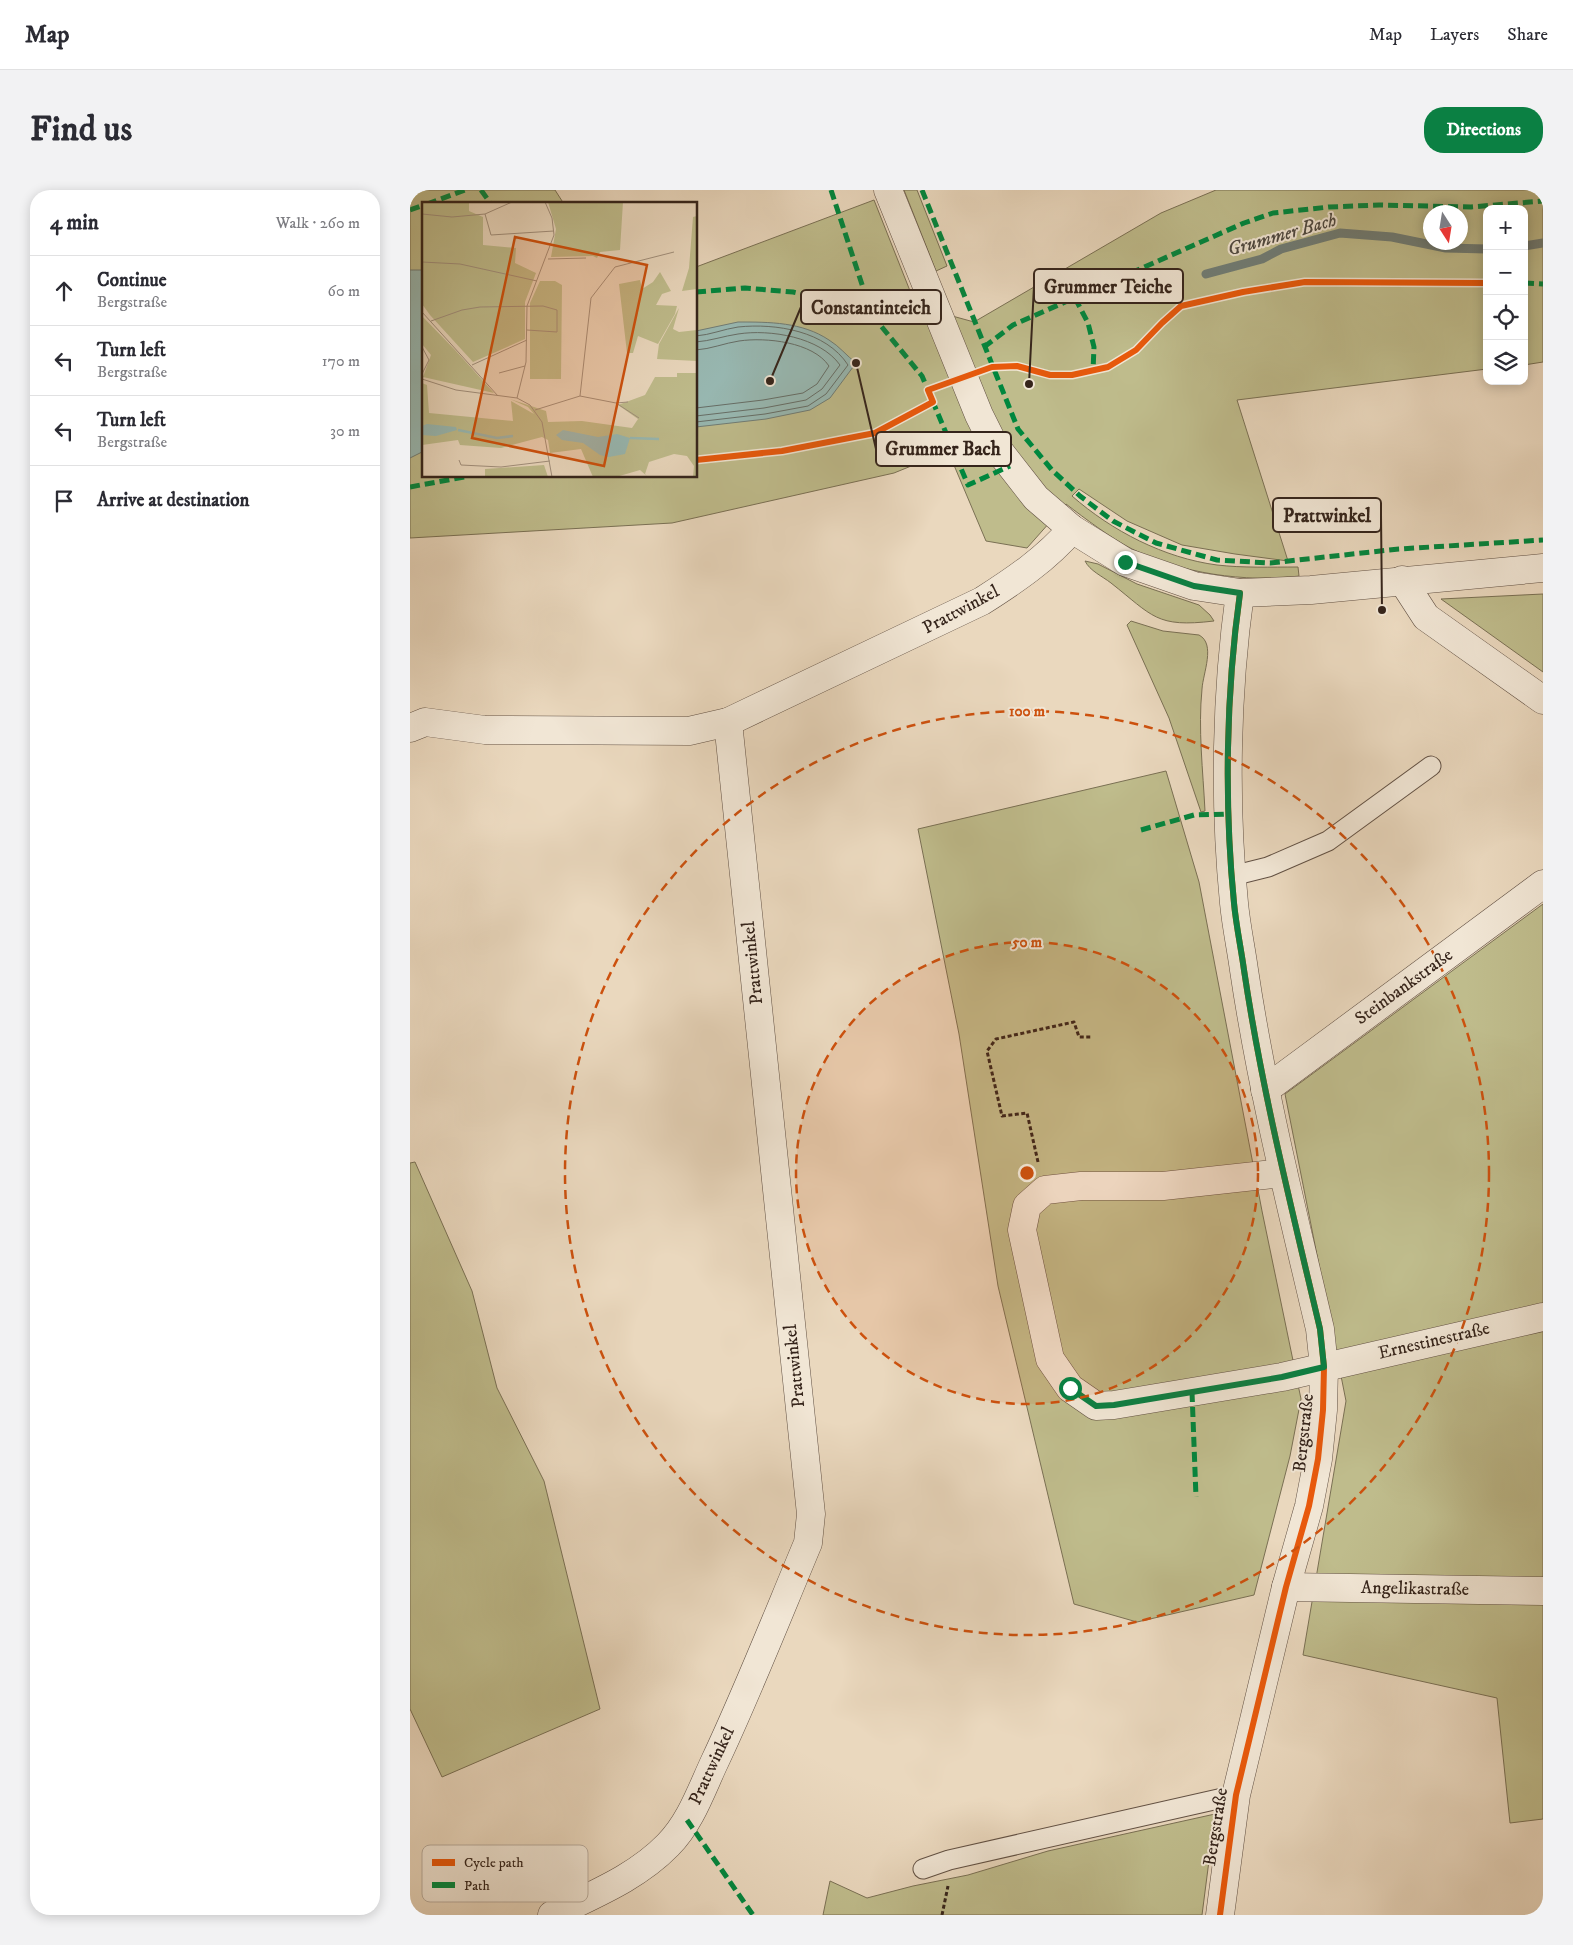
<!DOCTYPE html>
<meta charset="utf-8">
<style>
body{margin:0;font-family:"IM FELL DW Pica",serif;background:#f2f2f3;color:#2b2b33}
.controls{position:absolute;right:15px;top:15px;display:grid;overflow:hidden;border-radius:10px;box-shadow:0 2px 12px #0003}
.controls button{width:45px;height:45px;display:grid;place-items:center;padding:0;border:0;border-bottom:1px solid #e1e1e2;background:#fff;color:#2b2b33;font:25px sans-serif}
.compass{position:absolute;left:1013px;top:15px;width:45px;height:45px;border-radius:50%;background:#fff;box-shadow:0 2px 12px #0003;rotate:168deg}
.stop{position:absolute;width:15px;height:15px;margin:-11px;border:4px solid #0b8043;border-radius:50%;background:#fff}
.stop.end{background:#0b8043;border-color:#fff;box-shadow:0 1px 5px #0008}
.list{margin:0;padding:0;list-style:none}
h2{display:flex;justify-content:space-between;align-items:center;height:65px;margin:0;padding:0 20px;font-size:21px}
h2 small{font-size:16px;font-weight:400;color:#7c7c81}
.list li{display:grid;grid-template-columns:32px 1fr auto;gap:15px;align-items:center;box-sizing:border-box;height:70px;padding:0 20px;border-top:1px solid #e1e1e2}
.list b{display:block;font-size:19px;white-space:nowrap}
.list p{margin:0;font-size:16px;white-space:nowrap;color:#7c7c81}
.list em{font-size:16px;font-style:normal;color:#7c7c81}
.icon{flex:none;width:28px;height:28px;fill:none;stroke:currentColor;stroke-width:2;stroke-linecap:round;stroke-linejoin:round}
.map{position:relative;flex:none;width:1133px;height:1725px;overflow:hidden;border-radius:20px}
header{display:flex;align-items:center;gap:30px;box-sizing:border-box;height:70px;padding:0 25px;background:#fff;border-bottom:1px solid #e1e1e2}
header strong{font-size:24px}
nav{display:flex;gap:28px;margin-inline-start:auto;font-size:18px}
.intro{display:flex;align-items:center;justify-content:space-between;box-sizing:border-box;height:120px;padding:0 30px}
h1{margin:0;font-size:35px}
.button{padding:12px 22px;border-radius:20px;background:#0b8043;color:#fff;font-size:18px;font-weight:700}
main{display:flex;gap:30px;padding:0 30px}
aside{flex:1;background:#fff;border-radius:20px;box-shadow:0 2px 12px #0003}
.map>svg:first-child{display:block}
</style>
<header>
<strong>Map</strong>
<nav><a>Map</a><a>Layers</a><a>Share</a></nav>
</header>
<div class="intro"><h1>Find us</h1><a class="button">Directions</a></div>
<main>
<aside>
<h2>4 min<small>Walk · 260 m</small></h2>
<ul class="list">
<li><svg class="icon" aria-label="ahead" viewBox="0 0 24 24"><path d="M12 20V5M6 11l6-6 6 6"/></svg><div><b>Continue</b><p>Bergstraße</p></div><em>60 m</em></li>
<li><svg class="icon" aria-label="left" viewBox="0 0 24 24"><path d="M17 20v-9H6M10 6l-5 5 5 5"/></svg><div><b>Turn left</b><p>Bergstraße</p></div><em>170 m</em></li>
<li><svg class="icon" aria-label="left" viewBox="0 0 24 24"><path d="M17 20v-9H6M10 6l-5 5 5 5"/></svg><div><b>Turn left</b><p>Bergstraße</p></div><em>30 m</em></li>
<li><svg class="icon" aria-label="arrive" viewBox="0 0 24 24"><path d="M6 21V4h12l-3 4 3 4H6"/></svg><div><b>Arrive at destination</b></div></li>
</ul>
</aside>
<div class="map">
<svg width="1133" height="1725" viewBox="0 0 1133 1725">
<rect width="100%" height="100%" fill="#ead8be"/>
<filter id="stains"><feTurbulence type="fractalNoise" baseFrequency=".004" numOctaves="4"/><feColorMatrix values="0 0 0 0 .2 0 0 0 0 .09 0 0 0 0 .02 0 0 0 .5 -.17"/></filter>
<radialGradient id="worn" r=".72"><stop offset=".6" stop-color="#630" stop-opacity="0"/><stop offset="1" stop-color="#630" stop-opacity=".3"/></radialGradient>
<g fill="#bfbc8c" stroke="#7a7054" fill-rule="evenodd">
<path d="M 0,0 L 145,0 L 154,14 L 14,14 L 14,286 L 286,286 L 286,77 L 464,10 L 506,116 L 564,132 L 751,23 L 806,0 L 1133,0 L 1133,172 L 1114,175 L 1114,19 L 1077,19 L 1077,179 L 827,210 L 878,371 L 825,364 L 772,355 L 717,331 L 669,299 L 662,306 C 702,341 754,368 807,375 C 833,378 861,377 888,377 L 889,386 C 836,393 769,383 722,359 C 698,346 677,330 656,314 L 617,358 L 576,351 L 538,261 L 484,283 L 262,333 L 0,348 ZM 1021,22 L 1050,22 L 1050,52 L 1021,52 Z"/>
<path d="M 494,0 L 507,0 L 537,76 L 526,81 Z"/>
<path d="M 675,371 L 688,374 L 727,394 L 789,415 L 800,425 L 804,431 C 746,438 743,426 701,393 C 692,386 680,381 675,371 Z"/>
<path d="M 1133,404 L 1133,482 L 1031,409 Z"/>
<path d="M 721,431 L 753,441 L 789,445 C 806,454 793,483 792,499 C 788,539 793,581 795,621 L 791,622 L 759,528 L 717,435 Z"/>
<path d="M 756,581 L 789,692 L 852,1021 L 891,1209 L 880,1266 L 844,1405 L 727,1432 L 664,1414 L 588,1096 L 549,844 L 508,639 Z"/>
<path d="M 1133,714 L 1133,1629 L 1100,1633 L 1087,1508 L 893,1465 L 936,1211 L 875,904 Z"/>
<path d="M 5,972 L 62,1101 L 87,1198 L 134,1291 L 190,1519 L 32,1587 L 0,1519 L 0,973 Z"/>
<path d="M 805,1624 L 792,1725 L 413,1725 L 420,1691 L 457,1708 L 503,1696 L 558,1685 L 638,1661 Z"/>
</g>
<g fill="#98b9b3" stroke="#707d76">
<path d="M 0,80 L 14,80 L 14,261 L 0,268 Z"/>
<path d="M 328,132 C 360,132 392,132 419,150 C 429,156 437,166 446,173 L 420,208 L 400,220 L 356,229 L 286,237 L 286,141 Z"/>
</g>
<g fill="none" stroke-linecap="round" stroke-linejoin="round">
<g stroke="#666e67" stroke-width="1">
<path d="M 286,146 C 300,145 314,139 328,137 C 366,133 416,141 438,175 L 416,204 L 398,216 L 355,224 L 286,232"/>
<path d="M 286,152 C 300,151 314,146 328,144 C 360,139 410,147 430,175 L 412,199 L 396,210 L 354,218 L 286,226"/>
<path d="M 286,160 C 301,159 315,153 329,151 C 356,147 403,152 419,176 L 407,194 L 393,203 L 353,210 L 286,218"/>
</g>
<g stroke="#707d76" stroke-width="9">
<path d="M 1114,56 L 1133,53"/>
<path d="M 796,84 L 852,69 L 871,59 L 930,43 L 982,47 L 1036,58 L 1077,59"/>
</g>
<g stroke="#625144" stroke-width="21">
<g id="service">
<path d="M 822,686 L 858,677 L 918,651 L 1021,576"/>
<path d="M 513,1679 L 539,1670 L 826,1605"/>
</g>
</g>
<g stroke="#625144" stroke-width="29">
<g id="minor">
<path d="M 478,0 L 569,225 L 583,253 L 626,308 L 662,339 L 715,372 L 784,396 L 830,403 L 901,400 L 1133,378"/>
<path d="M 992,390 L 1016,427 L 1133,510"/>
<path d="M 0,538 L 15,532 L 75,540 L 279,541 L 318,532 L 572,411 C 605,390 636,369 662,339"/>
<path d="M 855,900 L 1133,694"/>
<path d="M 873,983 L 753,996 L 671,996 L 635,1000 L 617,1016 L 612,1040 L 640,1169 L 660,1198 L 686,1216 L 704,1215 L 872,1187 L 1133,1127"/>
<path d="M 876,1397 L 1133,1401"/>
<path d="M 142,1725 C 182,1705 226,1688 258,1655 C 280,1633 291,1601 304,1573 C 338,1501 367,1427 398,1353 L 401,1324 L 318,532"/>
<path d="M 810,1725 L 826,1605 L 876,1397 L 899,1316 L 908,1269 L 913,1220 L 914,1177 L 910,1139 C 882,1020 852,901 834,780 C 831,758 826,735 824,713 C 814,612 816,503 830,403"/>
</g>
</g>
<g stroke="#35241b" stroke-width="3" stroke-dasharray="4 2.5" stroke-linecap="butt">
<path d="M 628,972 L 617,923 L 592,926 L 577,861 L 586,849 L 664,832 L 669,847 L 682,847"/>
<path d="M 532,1725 L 538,1696"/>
</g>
<use href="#service" stroke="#f1e6d5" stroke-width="19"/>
<use href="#minor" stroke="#f1e6d5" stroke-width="28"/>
<g stroke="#00873e" stroke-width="5" stroke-dasharray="10 5" stroke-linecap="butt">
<path d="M 71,0 L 81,14"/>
<path d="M 421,0 L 462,125"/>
<path d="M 512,0 L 608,239 L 642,280 L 670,306 L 703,331 L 746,353 L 807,370 L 860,373 L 989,359 L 1133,350"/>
<path d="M 17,14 L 55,0"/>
<path d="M 0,20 L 14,15"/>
<path d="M 1114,93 L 1133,94"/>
<path d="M 286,102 L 335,98 L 383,102 L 424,111 L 462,125 L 512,186 L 558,295 L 600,276"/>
<path d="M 665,108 L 678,133 L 684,157 L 683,181"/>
<path d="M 574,157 L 603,135 L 834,33 L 863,23 L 919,17 L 969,15 L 1061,17 L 1133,11"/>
<path d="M 0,297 L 59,286"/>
<path d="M 731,640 L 784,625 L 819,624"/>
<path d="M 782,1202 L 786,1307"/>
<path d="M 277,1630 L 343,1725"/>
</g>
<g stroke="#f1e6d5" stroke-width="9">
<g id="cycleway">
<path d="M 286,270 L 372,261 L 465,243 L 523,212 L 518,200 L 582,177 L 607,176 L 640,185 L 662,185 L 698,177 L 726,160 L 752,133 L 771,116 L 833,102 L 895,92 L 1077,93"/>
<path d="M 810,1725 L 826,1605 L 876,1397 L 899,1316 L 908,1269 L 913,1220 L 914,1177 L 910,1139 C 882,1020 852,901 834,780 C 831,758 826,735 824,713 C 814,612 816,503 830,403"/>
</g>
</g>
<use href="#cycleway" stroke="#e8590c" stroke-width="6"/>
</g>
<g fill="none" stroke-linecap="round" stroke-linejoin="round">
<path stroke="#0b8043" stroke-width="6" d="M 660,1198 L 686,1216 L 704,1215 L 872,1187 L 914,1177 L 910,1139 C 882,1020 852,901 834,780 C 831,758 826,735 824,713 C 814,612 816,503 830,403 L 784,396 L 715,372"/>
</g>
<circle cx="617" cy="983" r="231" fill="#cd510e" fill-opacity=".12"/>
<g fill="none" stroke="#cd510e" stroke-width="2.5" stroke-dasharray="9 6">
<circle cx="617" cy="983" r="231"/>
<circle cx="617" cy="983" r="462"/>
</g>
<g text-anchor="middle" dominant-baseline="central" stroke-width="4" stroke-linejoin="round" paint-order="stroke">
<g font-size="18" fill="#35241b" stroke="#f1e6d5">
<text transform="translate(551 420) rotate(-28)">Prattwinkel</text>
<text transform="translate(343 773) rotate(-96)">Prattwinkel</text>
<text transform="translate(994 797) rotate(-36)">Steinbankstraße</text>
<text transform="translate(1024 1151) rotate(-13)">Ernestinestraße</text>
<text transform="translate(385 1176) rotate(-96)">Prattwinkel</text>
<text transform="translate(894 1243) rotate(-84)">Bergstraße</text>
<text transform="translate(1005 1399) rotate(1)">Angelikastraße</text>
<text transform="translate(302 1576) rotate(-65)">Prattwinkel</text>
<text transform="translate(806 1637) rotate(-81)">Bergstraße</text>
</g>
<g font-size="19" font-style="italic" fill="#4e4941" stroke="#f1e6d5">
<text transform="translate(872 45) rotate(-16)">Grummer Bach</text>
</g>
</g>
<g transform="translate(12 12)">
<rect width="275" height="275" fill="#ead8be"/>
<path d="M 0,0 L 47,0 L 47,9 L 61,15 L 61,43 L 94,46 L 93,61 L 114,71 L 103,100 L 103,137 L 51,160 L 8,113 L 0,102 ZM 126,0 L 201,0 L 198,48 L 178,50 L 175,56 L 171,54 L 129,55 L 134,27 ZM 275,14 L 275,87 L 260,89 L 267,66 L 271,15 ZM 238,70 L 249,89 L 240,92 L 234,103 L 255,104 L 253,112 L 236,142 L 216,134 L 211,151 L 205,151 L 197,82 L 218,78 L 220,87 L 231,80 ZM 118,79 L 133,79 L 140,83 L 139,177 L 108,177 L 108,101 ZM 257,106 L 251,127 L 257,130 L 275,128 L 275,159 L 235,157 L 237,142 ZM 0,114 L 34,149 L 72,191 L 1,175 L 9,153 L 0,142 ZM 255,171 L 275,171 L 275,275 L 271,275 L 272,264 L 265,254 L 252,252 L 227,260 L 223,272 L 226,275 L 218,268 L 194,275 L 171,275 L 159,247 L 128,251 L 126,238 L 120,235 L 79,246 L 38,243 L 36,238 L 0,243 L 0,181 L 5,183 L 7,211 L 91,219 L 89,199 L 112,212 L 106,205 L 88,197 L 124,209 L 126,220 L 160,219 L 210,226 L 216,217 L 196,203 L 223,193 L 233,175 L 255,175 ZM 122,263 L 126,275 L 63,275 L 63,267 Z" fill="#bfbc8c"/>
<path d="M 5,222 L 34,225 L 35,228 L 14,234 L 0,233 L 0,224 ZM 141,228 L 176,235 L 195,232 L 208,236 L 203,252 L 187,255 L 178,253 L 161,241 L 140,238 L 134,233 Z" fill="#98b9b3"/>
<path fill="none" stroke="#98b9b3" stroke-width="2.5" d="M 36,228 L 75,236 L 91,234M 208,236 L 237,237"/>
<path fill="none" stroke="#a2907d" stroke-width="1" d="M 0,12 L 30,15 L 63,12 L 90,0M 63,12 L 69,33 L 132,29M 126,57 L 164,56M 0,60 L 38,62 L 115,79M 0,110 L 76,194M 9,119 L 40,108 L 58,105 L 121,104 L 135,108 L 135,130 L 105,128M 0,145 L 7,158 L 0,172M 50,163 L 105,138M 77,171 L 103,164M 0,177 L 34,188 L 95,196 L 108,203 L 120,220 L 130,275M 158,194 L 169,96 L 193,65 L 252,50M 95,196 L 104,160 L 105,104 L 132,33 L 130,16 L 123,0M 194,201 L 217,216M 113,208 L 158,194 L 194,201 L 206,200M 37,258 L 39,263 L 79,265 L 128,259"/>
<path fill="#cd510e" fill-opacity="0.15" stroke="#cd510e" stroke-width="2.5" d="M 93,35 L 225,63 L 182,264 L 50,236 Z"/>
<rect width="275" height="275" fill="none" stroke="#35241b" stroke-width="2.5"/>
</g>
<rect x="12" y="1655" width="166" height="57" rx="8" fill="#f1e6d5" stroke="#b9ac9d" stroke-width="1"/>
<rect x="22" y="1669" width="23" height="7" fill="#e8590c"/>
<rect x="22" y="1692" width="23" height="6" fill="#00873e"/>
<g font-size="14" fill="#35241b">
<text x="54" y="1677">Cycle path</text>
<text x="54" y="1700">Path</text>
</g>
<circle cx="617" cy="983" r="8" fill="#cd510e" stroke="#f1e6d5" stroke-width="2.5"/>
<g font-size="15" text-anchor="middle" font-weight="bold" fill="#cd510e" stroke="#f1e6d5" stroke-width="4" stroke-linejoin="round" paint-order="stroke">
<text x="617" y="526">100 m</text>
<text x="617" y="757">50 m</text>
</g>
<path fill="none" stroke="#35241b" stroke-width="2" d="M619 194L624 96M360 191L391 117M446 173L466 259M972 420L971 325"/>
<g fill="#35241b" stroke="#f1e6d5" stroke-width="2">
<circle cx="619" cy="194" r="5"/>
<circle cx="360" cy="191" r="5"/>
<circle cx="446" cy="173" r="5"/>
<circle cx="972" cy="420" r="5"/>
</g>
<g fill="#f1e6d5" stroke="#35241b" stroke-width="2">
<rect x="624" y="79" width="149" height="34" rx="5"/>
<rect x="391" y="100" width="140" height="34" rx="5"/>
<rect x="466" y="242" width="135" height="34" rx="5"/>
<rect x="863" y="308" width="108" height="34" rx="5"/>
</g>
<g font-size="19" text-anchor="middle" font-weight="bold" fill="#35241b">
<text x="698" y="103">Grummer Teiche</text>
<text x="461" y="124">Constantinteich</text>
<text x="533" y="265">Grummer Bach</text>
<text x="917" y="332">Prattwinkel</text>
</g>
<rect width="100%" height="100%" filter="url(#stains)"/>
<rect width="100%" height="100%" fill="url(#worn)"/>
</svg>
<div class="controls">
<button>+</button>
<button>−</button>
<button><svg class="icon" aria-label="locate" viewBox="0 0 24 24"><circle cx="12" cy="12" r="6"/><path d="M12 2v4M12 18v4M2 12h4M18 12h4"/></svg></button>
<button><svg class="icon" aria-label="layers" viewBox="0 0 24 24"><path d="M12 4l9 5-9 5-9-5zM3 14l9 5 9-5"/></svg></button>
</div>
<svg class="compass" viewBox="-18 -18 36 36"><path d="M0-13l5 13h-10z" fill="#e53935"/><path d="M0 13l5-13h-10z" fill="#7c7c81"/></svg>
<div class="stop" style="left:660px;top:1198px"></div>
<div class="stop end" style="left:715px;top:372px"></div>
</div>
</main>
